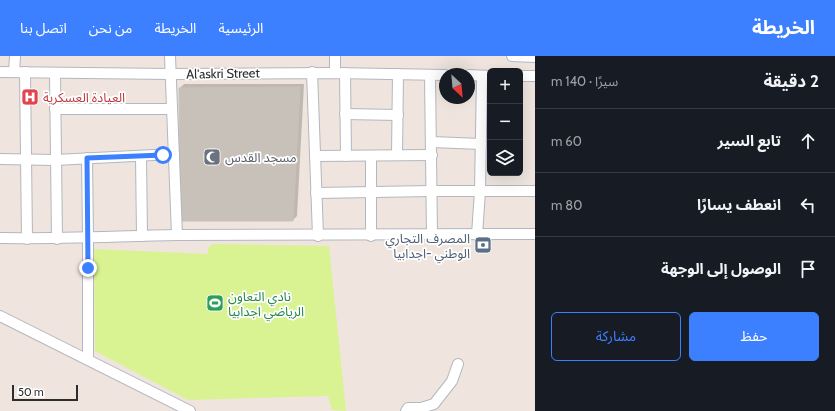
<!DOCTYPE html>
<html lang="ar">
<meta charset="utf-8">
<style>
body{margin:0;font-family:Cabin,"Noto Sans Arabic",sans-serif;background:#20242c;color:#f1f3f6;direction:rtl}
.controls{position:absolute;right:12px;top:12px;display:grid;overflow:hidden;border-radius:6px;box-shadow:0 4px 16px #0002}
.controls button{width:36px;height:36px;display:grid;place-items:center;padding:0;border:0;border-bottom:1px solid #363941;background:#171b24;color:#f1f3f6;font:20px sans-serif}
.compass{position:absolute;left:439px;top:12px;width:36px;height:36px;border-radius:50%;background:#171b24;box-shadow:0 4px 16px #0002;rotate:154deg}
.scale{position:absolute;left:12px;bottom:10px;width:66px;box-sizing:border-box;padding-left:4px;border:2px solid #2d2d2d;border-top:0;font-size:11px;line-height:14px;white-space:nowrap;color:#2d2d2d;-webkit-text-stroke:3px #fff;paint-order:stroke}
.stop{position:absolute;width:12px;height:12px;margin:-9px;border:3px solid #3c80ff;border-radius:50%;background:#fff}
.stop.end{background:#3c80ff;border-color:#fff;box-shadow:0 1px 4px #0008}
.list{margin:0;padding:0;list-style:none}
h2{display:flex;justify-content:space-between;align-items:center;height:52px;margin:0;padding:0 16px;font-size:17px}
h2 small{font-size:13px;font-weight:400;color:#9ea1a6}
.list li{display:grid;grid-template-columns:26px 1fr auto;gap:12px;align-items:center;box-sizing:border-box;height:64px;padding:0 16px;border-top:1px solid #363941}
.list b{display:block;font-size:15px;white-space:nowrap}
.list em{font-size:13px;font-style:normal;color:#9ea1a6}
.actions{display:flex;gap:8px;padding:12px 16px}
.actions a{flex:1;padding:9px 0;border:1px solid #3c80ff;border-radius:6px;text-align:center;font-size:14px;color:#3c80ff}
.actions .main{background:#3c80ff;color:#fff}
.icon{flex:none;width:22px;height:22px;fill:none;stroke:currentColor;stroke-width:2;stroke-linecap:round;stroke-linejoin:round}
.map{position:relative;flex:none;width:535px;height:355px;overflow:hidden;direction:ltr}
header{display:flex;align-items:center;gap:24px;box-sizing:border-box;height:56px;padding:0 20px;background:#3c80ff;color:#fff}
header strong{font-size:19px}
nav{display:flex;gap:22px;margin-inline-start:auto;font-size:14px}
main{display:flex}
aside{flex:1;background:#171b24}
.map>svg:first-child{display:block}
</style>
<header>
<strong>الخريطة</strong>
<nav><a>الرئيسية</a><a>الخريطة</a><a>من نحن</a><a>اتصل بنا</a></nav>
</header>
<main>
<aside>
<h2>2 دقيقة<small>سيرًا · 140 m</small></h2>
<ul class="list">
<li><svg class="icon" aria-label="ahead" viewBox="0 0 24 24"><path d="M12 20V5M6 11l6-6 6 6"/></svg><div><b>تابع السير</b></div><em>60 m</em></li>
<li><svg class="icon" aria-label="left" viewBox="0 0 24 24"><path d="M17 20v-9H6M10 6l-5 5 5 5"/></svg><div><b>انعطف يسارًا</b></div><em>80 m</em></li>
<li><svg class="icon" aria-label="arrive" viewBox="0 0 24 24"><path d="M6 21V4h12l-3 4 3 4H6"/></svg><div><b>الوصول إلى الوجهة</b></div></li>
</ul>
<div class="actions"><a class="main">حفظ</a><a>مشاركة</a></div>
</aside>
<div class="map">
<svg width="535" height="355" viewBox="0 0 535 355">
<rect width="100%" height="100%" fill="#efe5de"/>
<path fill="#d9f292" d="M 213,188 L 329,190 L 346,355 L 332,354 L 328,340 L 188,344 L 95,295 L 94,193 L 208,198 L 208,192 Z"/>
<path fill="#0003" d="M 184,28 L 304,28 L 297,160 L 293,164 L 181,164 L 180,32 Z"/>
<path fill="#c8c1ba" stroke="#cbc1b7" d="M 300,31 L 293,165 L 180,165 L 179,32 Z"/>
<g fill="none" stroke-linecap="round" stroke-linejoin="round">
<g stroke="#b2b7c1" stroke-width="12">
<g id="minor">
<path d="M 170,0 L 177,179"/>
<path d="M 512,0 L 535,1"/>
<path d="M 0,16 L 171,18 L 335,17 L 445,19"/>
<path d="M 14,16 L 15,0"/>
<path d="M 25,16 L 27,183"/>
<path d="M 312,16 L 318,180"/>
<path d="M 55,17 L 57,183"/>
<path d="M 335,17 L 335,0"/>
<path d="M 345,17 L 346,100"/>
<path d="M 430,19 L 432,179"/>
<path d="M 469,19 L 490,20"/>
<path d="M 520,20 L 535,20"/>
<path d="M 55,53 L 172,53"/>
<path d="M 345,58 L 398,59"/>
<path d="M 432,86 L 481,88"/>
<path d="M 397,99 L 398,18"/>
<path d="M 141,100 L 142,180"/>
<path d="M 315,100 L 432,99"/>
<path d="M 87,102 L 88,182 L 88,304"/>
<path d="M 0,103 L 55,104 L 174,98"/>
<path d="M 316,137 L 431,135 L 535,135"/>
<path d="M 477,179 L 480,135 L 482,20"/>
<path d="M 371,180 L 371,100"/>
<path d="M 0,182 C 60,183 119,180 178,179 C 297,179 416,179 535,178"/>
<path d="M 0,260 L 190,355"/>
<path d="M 406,355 L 408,352 L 421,352 L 434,348 L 452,325 L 458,308"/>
</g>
</g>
<use href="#minor" stroke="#fff" stroke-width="10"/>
</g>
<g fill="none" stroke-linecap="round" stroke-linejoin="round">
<path stroke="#3c80ff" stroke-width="5" d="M 88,212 L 87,102 L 163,99"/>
</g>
<defs>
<g id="hospital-square" transform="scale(0.9)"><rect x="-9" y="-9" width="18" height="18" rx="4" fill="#e0444e" stroke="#fff"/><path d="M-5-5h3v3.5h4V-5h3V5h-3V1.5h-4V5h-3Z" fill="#fff"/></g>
<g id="mosque-square" transform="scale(0.9)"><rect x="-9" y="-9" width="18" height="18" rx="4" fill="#6b7280" stroke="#fff"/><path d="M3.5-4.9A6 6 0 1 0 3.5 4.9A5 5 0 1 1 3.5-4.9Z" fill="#fff"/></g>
<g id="bank-square" transform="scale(0.9)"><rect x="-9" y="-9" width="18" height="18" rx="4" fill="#5c6f8a" stroke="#fff"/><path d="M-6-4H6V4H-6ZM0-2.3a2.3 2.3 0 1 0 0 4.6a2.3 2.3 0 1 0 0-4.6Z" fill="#fff"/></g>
<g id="stadium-square" transform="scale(0.9)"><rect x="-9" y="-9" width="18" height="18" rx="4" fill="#2e9e5b" stroke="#fff"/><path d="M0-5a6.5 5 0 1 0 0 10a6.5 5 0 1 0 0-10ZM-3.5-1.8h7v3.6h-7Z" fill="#fff"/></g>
</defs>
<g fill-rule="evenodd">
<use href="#hospital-square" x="30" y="41"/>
<use href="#mosque-square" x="212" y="101"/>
<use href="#bank-square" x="483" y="189"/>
<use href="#stadium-square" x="215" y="247"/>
</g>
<g text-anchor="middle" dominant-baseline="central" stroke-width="3.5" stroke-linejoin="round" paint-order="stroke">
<g font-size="13" fill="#2d2d2d" stroke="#fff">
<text transform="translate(223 17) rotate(-1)">Al'askri Street</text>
</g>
<g font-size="13" fill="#be3a42" stroke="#fff" text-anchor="start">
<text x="43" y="41">العيادة العسكرية</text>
</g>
<g font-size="13" fill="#5b616d" stroke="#fff" text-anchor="start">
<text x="225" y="101">مسجد القدس</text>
</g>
<g font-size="13" fill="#4e5e75" stroke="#fff" text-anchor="end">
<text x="470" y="182">المصرف التجاري<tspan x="470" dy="15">الوطني -اجدابيا</tspan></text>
</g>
<g font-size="13" fill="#27864d" stroke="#fff" text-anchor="start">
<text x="228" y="240">نادي التعاون<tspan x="228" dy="15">الرياضي اجدابيا</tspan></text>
</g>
</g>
</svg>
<div class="controls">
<button>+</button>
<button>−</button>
<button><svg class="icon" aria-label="layers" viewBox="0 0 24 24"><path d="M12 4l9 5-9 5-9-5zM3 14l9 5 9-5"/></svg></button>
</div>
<svg class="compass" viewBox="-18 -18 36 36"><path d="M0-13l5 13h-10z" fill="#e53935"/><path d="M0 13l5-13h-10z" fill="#9ea1a6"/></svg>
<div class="scale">50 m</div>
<div class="stop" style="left:163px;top:99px"></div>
<div class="stop end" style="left:88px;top:212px"></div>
</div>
</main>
